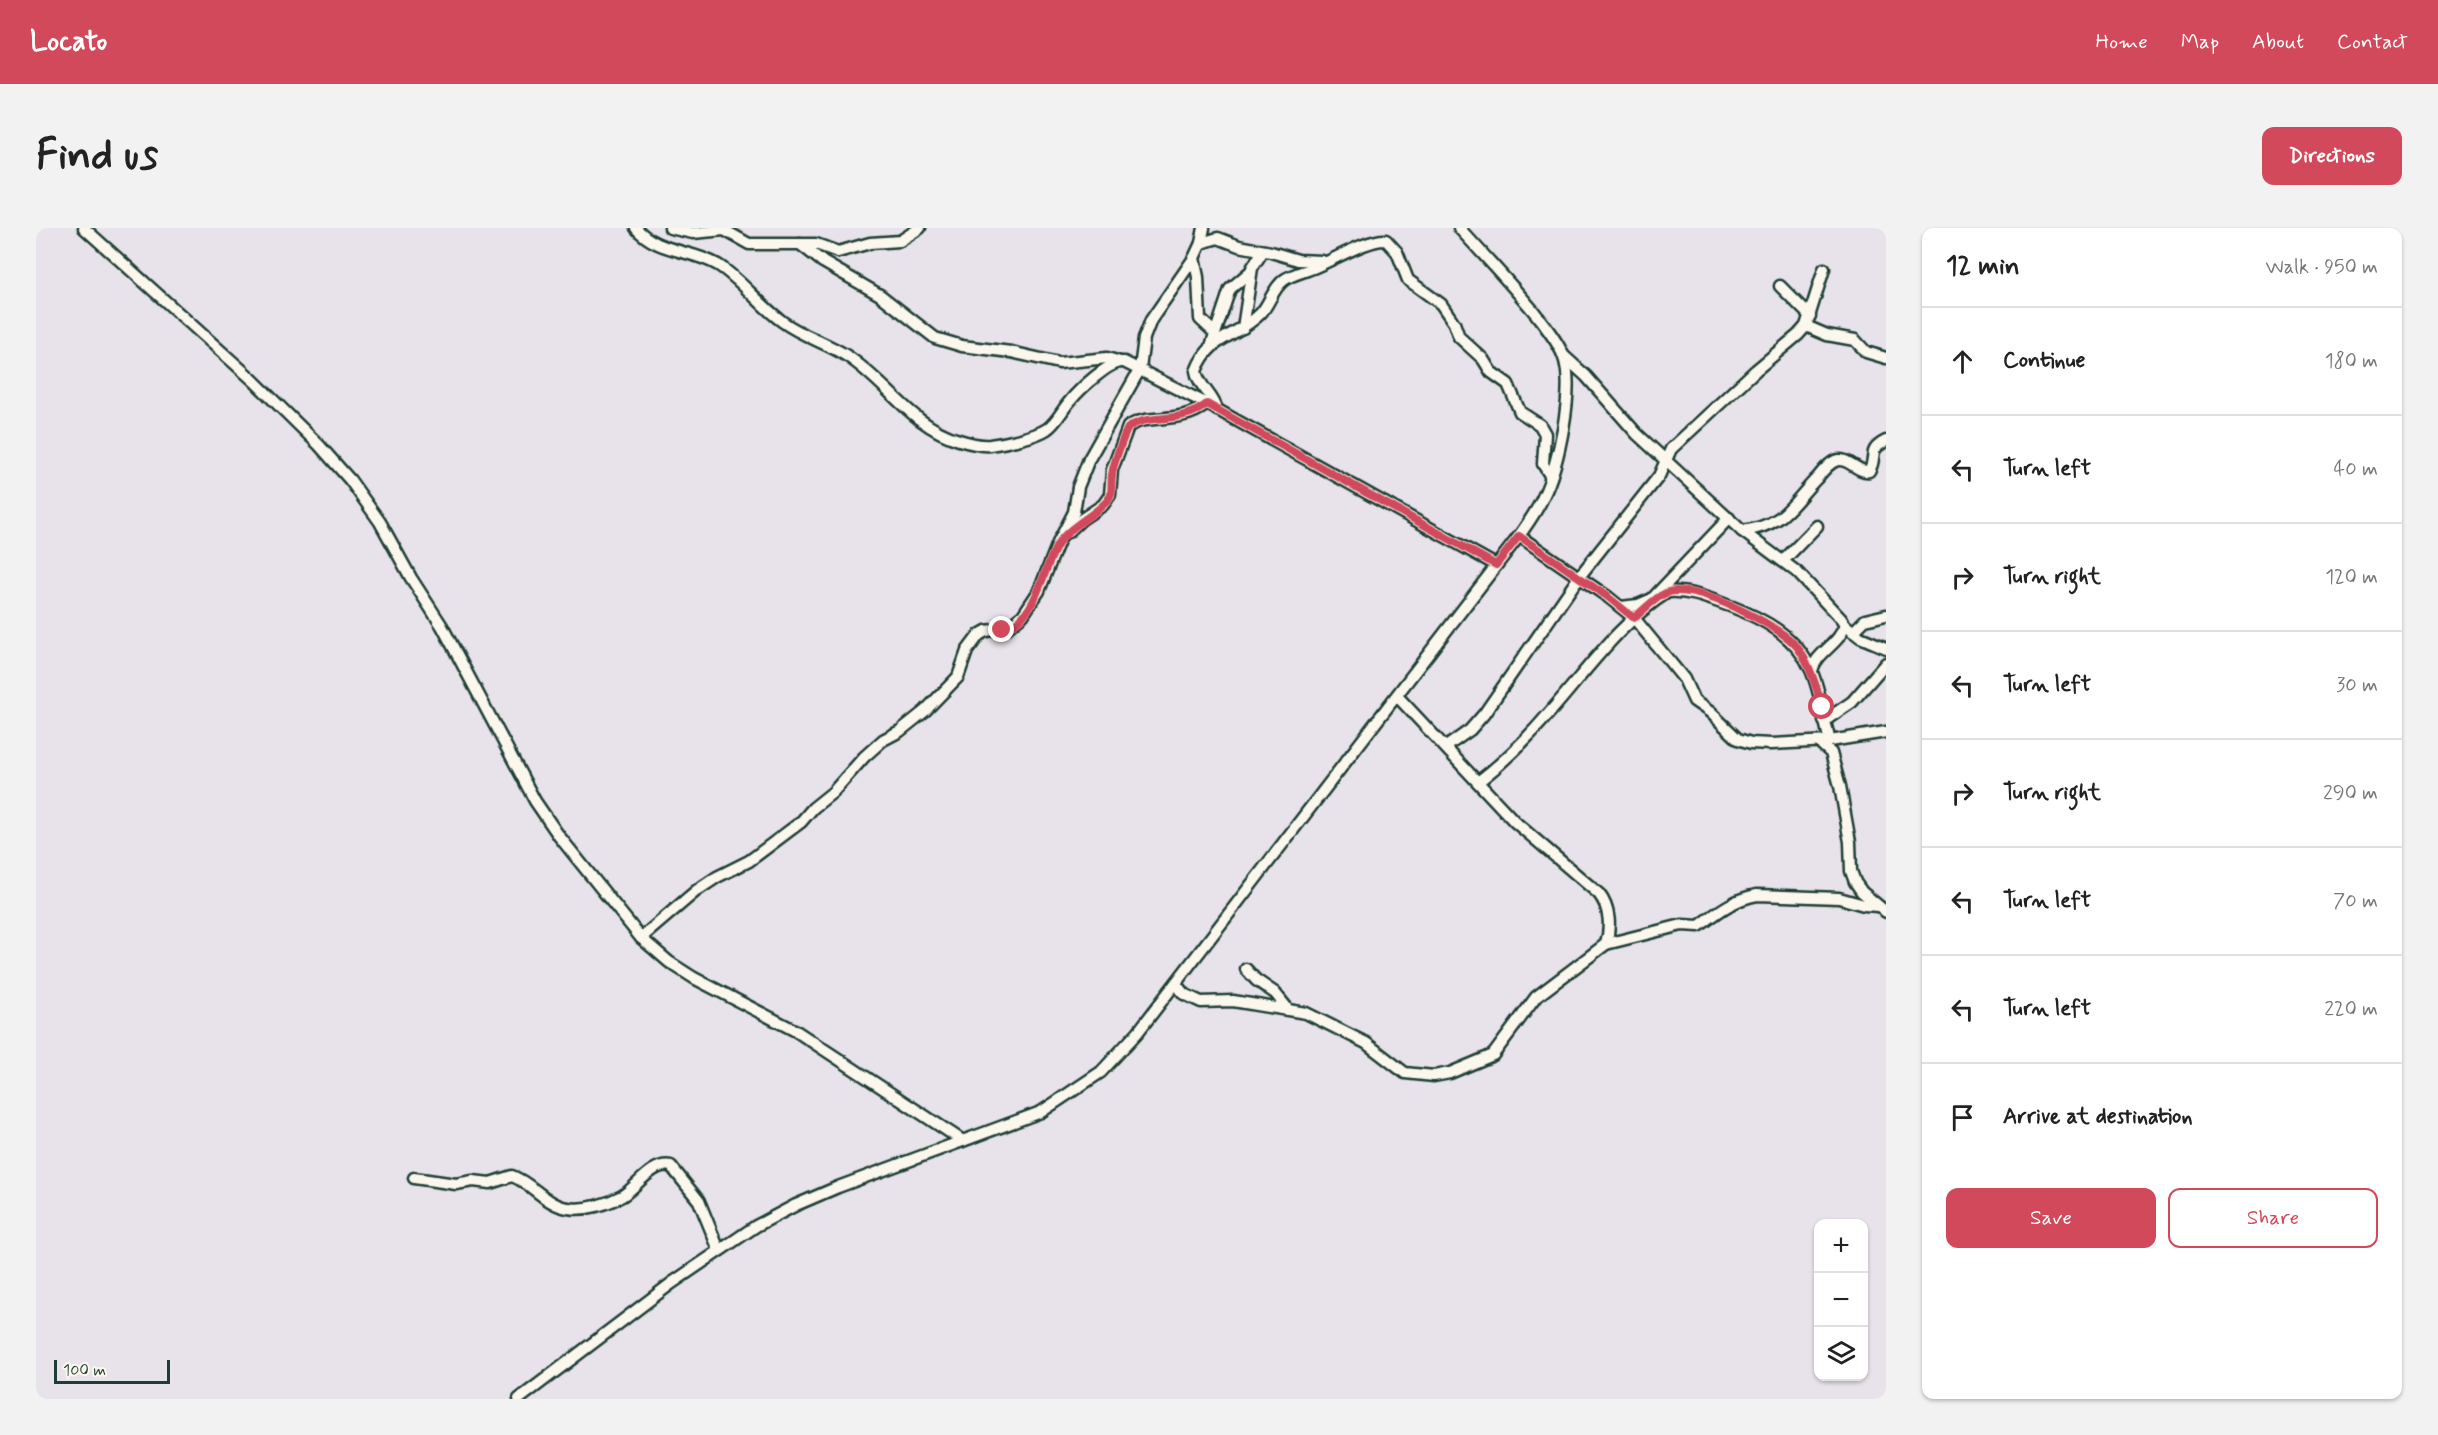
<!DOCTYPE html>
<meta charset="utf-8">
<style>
body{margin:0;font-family:Mynerve,sans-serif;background:#f2f2f2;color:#222}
.controls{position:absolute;right:18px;bottom:18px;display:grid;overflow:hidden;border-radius:12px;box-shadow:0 2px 4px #0004}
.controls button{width:54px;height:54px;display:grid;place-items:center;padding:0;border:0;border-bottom:2px solid #e0e0e0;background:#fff;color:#222;font:30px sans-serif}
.scale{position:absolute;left:18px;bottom:15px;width:116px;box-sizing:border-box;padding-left:6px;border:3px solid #1f3d34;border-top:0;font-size:16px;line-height:21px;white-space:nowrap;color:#1f3d34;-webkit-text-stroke:4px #fbf7ec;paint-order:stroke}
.stop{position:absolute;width:18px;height:18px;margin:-14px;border:4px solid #d1495b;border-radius:50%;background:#fff}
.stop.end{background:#d1495b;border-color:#fff;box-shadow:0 2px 6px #0008}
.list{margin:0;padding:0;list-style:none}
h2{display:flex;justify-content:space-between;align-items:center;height:78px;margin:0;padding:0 24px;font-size:26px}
h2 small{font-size:20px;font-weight:400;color:#767676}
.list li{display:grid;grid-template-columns:39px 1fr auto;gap:18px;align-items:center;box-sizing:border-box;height:108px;padding:0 24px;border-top:2px solid #e0e0e0}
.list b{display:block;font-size:22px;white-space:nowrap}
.list em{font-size:20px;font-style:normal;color:#767676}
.actions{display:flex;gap:12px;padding:18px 24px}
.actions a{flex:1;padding:14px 0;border:2px solid #d1495b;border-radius:12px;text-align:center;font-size:21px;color:#d1495b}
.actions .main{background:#d1495b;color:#fff}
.icon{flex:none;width:33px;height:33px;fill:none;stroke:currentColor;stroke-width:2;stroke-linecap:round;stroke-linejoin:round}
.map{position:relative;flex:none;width:1850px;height:1171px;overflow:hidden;border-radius:12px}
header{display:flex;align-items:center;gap:36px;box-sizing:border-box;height:84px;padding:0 30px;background:#d1495b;color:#fff}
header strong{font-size:28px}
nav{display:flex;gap:33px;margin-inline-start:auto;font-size:21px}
.intro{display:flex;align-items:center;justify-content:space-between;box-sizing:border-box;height:144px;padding:0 36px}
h1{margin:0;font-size:42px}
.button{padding:15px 27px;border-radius:12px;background:#d1495b;color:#fff;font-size:21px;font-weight:700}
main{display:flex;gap:36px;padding:0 36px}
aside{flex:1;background:#fff;border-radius:12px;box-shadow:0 2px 4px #0004}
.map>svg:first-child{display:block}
</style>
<header>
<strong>Locato</strong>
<nav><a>Home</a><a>Map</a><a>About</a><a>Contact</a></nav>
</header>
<div class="intro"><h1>Find us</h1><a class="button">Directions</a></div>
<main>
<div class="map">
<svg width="1850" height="1171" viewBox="0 0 1850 1171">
<rect width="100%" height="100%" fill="#e8e3ea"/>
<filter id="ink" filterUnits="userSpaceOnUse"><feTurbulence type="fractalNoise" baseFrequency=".0167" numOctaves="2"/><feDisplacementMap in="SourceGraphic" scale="12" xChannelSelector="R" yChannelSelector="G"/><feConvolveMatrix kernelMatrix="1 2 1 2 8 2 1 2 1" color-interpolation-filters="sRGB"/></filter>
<g filter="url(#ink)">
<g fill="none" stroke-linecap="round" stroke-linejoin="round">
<g stroke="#1f3d34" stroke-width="15">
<g id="minor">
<path d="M 48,0 L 217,152 L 283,217 L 314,252 L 344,294 L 375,350 L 406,398 L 499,573 L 523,608 L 605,710 L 633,734 L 658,750 L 760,803 L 927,913"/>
<path d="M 600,0 C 621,25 655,21 682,37 C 706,52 723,77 747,94 C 766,108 791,115 811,128 C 851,154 875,198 923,212 C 933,215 944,218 954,217 C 969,215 999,209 1011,201 C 1021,194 1026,182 1034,173 C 1043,162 1074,132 1088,134 L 1171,176 L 1460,337"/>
<path d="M 634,0 L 657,5 L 688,2 L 713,16 L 764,16 L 787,34 L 844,67 L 899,110 L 926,118 L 975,124 L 1023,135 L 1071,130 L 1084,134"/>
<path d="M 1165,15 L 1182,10 L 1203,18 L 1235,24 L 1262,32 L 1286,33"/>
<path d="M 764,16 L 780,16 L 802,24 L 834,15 L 864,13 L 884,0"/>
<path d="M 1158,30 L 1162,49 L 1164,91 L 1179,105"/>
<path d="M 1744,58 L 1774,88"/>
<path d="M 1770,98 L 1791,107 L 1819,112 L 1830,124 L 1850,130"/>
<path d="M 1207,100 L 1216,40 L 1227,23"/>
<path d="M 1175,118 L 1194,61 L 1215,43"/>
<path d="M 1528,128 L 1550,148 L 1601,206 L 1706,303 L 1761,344 L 1805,391 L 1809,397 C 1803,417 1780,424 1776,443"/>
<path d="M 1181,182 C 1178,167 1162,158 1160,143 C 1174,107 1200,110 1224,86 C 1234,76 1236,61 1248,52 C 1256,46 1268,44 1277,40 C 1296,33 1331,11 1350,12 L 1361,24 L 1372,52 L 1405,76 L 1418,95 L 1423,109 L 1447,131 L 1455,144 L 1472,156 L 1484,184 L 1504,197 L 1509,206 L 1507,236 L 1515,249"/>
<path d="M 1706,303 C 1749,298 1755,276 1782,249 C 1787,243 1792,236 1799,233 C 1812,228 1821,245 1833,243 C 1842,229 1830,223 1850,213"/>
<path d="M 1032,304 L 1046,291 L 1067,277 L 1074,267 L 1076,242 L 1092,199 C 1111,184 1143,198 1171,176"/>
<path d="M 1483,308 L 1572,369 L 1598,390 L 1648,451 L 1658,473 L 1674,484 L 1702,511 L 1715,515 L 1735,516 L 1794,513 L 1850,504"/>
<path d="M 1747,333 L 1781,298"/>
<path d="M 1585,379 L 1602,377 L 1616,371 L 1693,290"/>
<path d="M 1809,397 L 1824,409 L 1850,420"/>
<path d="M 1817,404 L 1829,392 L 1850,387"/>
<path d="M 1788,493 L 1816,474 L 1850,435"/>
<path d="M 1783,514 L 1795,525 L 1804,558 L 1814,614 L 1815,643 L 1819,654 L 1826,664 L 1850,684"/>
<path d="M 1410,519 L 1434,502 L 1448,486 L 1543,349 L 1623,248 L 1635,221 L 1720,142 L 1762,107 L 1770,98 L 1788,41"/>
<path d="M 1442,554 C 1469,533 1493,509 1515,483 C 1551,442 1585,393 1632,364 C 1653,362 1674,371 1694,378 C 1728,391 1760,408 1775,442 C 1785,464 1787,490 1794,513"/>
<path d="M 605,710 L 660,663 L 681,649 L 713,633 L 765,594 L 777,580 L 797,564 L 828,529 L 847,512 L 864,503 L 889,483 L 922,449 L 931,423 L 943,407 L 950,403 L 971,400 L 987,387 L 1003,363 L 1022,315 L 1038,284 L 1042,259 L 1053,231 L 1104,141 L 1108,110 L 1115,92 L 1158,30 L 1165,15 L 1168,0"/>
<path d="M 1570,716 L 1646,697 L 1663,698 C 1682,684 1698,671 1721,667 L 1803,670 L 1828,677 L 1842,678"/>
<path d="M 1210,741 L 1220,752 L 1239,765 L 1251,780"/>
<path d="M 1140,756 L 1148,766 L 1165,774 L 1197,773 L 1270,785 L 1330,815 L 1369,845 L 1398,848 L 1414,845 L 1457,827 L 1500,769 L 1570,716 C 1575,699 1574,680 1563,666 L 1479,594 L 1361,468"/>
<path d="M 378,950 L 420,956 L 437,953 L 454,955 L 476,948 C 496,955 510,977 532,980 C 549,983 571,976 586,968 C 601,959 616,934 635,938 L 663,973 L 683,1022"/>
<path d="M 483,1171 L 636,1055 L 720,998 L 760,977 L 802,959 L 1005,884 L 1065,844 L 1102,804 L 1483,308 C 1492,295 1501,283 1507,269 C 1522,239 1540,158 1527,127 C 1521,112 1509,98 1499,85 C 1475,56 1449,28 1423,0"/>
</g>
</g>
<use href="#minor" stroke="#fbf7ec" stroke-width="10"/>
</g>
</g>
<g fill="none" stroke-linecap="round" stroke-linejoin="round" filter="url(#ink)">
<path stroke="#d1495b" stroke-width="8" d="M 966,402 C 1002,391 1005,343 1022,316 C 1033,297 1070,282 1075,266 C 1076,260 1075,253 1076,247 C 1077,237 1087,209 1092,200 C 1112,184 1143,198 1171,176 L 1460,337 L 1483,308 L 1572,369 L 1598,390 C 1608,382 1618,370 1630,365 C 1656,353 1746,398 1762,420 C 1775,439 1780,458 1786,479"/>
</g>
</svg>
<div class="controls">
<button>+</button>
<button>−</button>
<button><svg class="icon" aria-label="layers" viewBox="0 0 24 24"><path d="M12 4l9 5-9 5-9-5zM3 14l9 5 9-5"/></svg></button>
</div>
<div class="scale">100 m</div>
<div class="stop" style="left:1786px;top:479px"></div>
<div class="stop end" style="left:966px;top:402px"></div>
</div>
<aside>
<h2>12 min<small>Walk · 950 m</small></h2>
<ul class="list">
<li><svg class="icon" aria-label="ahead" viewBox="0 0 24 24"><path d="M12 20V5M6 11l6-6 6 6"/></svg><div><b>Continue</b></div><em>180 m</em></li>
<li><svg class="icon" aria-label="left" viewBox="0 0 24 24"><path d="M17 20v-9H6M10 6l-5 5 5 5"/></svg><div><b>Turn left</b></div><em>40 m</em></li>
<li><svg class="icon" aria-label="right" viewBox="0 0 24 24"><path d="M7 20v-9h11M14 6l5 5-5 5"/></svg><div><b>Turn right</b></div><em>120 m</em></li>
<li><svg class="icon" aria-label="left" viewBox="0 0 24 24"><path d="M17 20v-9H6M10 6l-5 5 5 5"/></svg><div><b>Turn left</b></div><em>30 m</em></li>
<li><svg class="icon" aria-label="right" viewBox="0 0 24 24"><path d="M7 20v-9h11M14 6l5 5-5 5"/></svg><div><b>Turn right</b></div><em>290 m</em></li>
<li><svg class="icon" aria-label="left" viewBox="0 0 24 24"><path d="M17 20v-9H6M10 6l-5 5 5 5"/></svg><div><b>Turn left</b></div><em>70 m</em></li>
<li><svg class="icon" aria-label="left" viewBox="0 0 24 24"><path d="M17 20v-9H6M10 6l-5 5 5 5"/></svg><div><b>Turn left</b></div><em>220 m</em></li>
<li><svg class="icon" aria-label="arrive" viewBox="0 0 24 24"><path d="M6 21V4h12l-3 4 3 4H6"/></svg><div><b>Arrive at destination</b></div></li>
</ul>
<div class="actions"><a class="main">Save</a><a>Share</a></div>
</aside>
</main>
